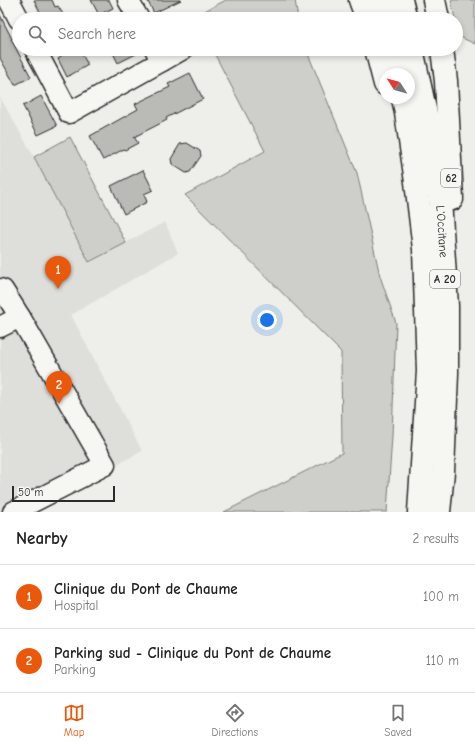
<!DOCTYPE html>
<style>
body{margin:0;font-family:"Comic Neue",sans-serif;background:#f2f2f2;color:#222}
.compass{position:absolute;left:379px;top:68px;width:36px;height:36px;border-radius:50%;background:#fff;box-shadow:0 2px 6px #0003;rotate:306deg}
.scale{position:absolute;left:12px;bottom:10px;width:103px;box-sizing:border-box;padding-left:4px;border:2px solid #2b2b2b;border-top:0;font-size:11px;line-height:14px;white-space:nowrap;color:#2b2b2b;-webkit-text-stroke:3px #f6f6f2;paint-order:stroke}
.you{position:absolute;left:267px;top:320px;width:14px;height:14px;margin:-10px;border:3px solid #fff;border-radius:50%;background:#1a73e8;box-shadow:0 0 0 6px #1a73e833}
.badge{display:grid;place-items:center;width:26px;height:26px;border-radius:50%;background:#ea580c;color:#fff;font-size:13px;font-weight:700}
.pin{position:absolute;translate:-50% -33px;filter:drop-shadow(0 1px 2px #0008)}
.pin::after{content:'';position:absolute;top:21px;width:14px;height:12px;background:inherit;clip-path:polygon(0 0,100% 0,50% 100%)}
.list{margin:0;padding:0;list-style:none}
h2{display:flex;justify-content:space-between;align-items:center;height:52px;margin:0;padding:0 16px;font-size:17px}
h2 small{font-size:13px;font-weight:400;color:#767676}
.list li{display:grid;grid-template-columns:26px 1fr auto;gap:12px;align-items:center;box-sizing:border-box;height:64px;padding:0 16px;border-top:1px solid #e0e0e0}
.list b{display:block;font-size:15px;white-space:nowrap}
.list p{margin:0;font-size:13px;white-space:nowrap;color:#767676}
.list em{font-size:13px;font-style:normal;color:#767676}
.icon{flex:none;width:22px;height:22px;fill:none;stroke:currentColor;stroke-width:2;stroke-linecap:round;stroke-linejoin:round}
.map{position:relative;flex:none;width:475px;height:512px;overflow:hidden}
.search{position:absolute;background:#fff;box-shadow:0 2px 6px #0003;left:12px;right:12px;top:12px;height:44px;display:flex;align-items:center;gap:10px;box-sizing:border-box;padding:0 14px;border-radius:22px;color:#767676;font-size:15px}
.sheet{height:180px;background:#fff}
nav{display:flex;justify-content:space-around;align-items:center;box-sizing:border-box;height:56px;border-top:1px solid #e0e0e0;background:#fff;font-size:11px;color:#767676}
nav a{display:grid;justify-items:center;gap:2px}
nav .on{color:#ea580c}
.map>svg:first-child{display:block}
</style>
<div class="map">
<svg width="475" height="512" viewBox="0 0 475 512">
<rect width="100%" height="100%" fill="#eeeeea"/>
<filter id="ink" filterUnits="userSpaceOnUse"><feTurbulence type="fractalNoise" baseFrequency=".025" numOctaves="2"/><feDisplacementMap in="SourceGraphic" scale="8" xChannelSelector="R" yChannelSelector="G"/><feConvolveMatrix kernelMatrix="1 2 1 2 8 2 1 2 1" color-interpolation-filters="sRGB"/></filter>
<g filter="url(#ink)">
<path fill="#dededb" d="M 0,97 L 34,157 L 89,262 L 165,222 L 178,253 L 71,315 L 142,451 L 30,512 L 0,512 Z"/>
<g fill="#cececa" stroke="#7c7c7a">
<path d="M 226,0 L 295,0 L 298,19 L 196,19 L 195,16 Z"/>
<path d="M 451,0 L 475,0 L 475,44 L 458,36 L 456,25 L 456,19 L 455,19 Z"/>
<path d="M 212,49 L 306,49 L 357,173 L 380,276 L 396,323 L 392,436 L 387,512 L 224,512 L 342,453 L 341,352 L 185,195 L 265,151 Z"/>
<path d="M 70,137 L 126,243 L 89,262 L 34,157 Z"/>
</g>
<g fill="#babab7" stroke="#2b2b2b">
<path d="M 34,0 L 52,0 L 55,7 L 58,6 L 66,19 L 37,19 L 42,16 Z"/>
<path d="M 91,0 L 109,0 L 113,8 L 99,15 Z"/>
<path d="M 147,0 L 181,0 L 154,13 Z"/>
<path d="M 0,15 L 12,39 L 11,39 L 31,77 L 15,85 L 0,58 Z"/>
<path d="M 56,49 L 79,49 L 88,65 L 67,77 L 58,59 L 61,57 Z"/>
<path d="M 111,49 L 144,49 L 144,50 L 118,63 Z"/>
<path d="M 190,73 L 203,99 L 166,118 L 167,120 L 134,137 L 138,143 L 125,150 L 124,149 L 103,160 L 90,136 L 138,109 L 135,104 L 170,87 L 168,84 Z"/>
<path d="M 41,96 L 57,126 L 38,135 L 23,106 Z"/>
<path d="M 187,143 L 200,151 L 201,156 L 190,172 L 186,173 L 172,164 L 171,159 L 180,144 Z"/>
<path d="M 143,170 L 153,190 L 144,194 L 147,202 L 124,214 L 111,186 Z"/>
</g>
<g fill="none" stroke-linecap="round" stroke-linejoin="round">
<g stroke="#2b2b2b" stroke-width="23">
<g id="minor">
<path d="M 9,0 L 19,19"/>
<path d="M 128,0 L 139,19"/>
<path d="M 35,49 L 69,113 L 162,61 L 155,49"/>
<path d="M 162,61 L 183,49"/>
<path d="M 0,289 L 3,290 L 20,317 L 0,327"/>
<path d="M 13,512 L 105,465 L 20,317"/>
</g>
</g>
<g stroke="#2b2b2b" stroke-width="25">
<g id="highway">
<path d="M 360,0 L 367,19"/>
<path d="M 380,0 L 386,19"/>
<path d="M 401,0 L 406,19"/>
<path d="M 434,0 L 438,19"/>
<path d="M 376,49 L 385,84"/>
<path d="M 392,49 L 398,74"/>
<path id="s1" d="M 412,49 L 426,114 L 440,200 L 447,306 L 447,373 L 443,472 L 439,512"/>
<path d="M 442,49 L 446,81 L 452,199"/>
<path d="M 403,98 L 406,113 L 416,182 L 424,249 L 428,371 L 419,512"/>
</g>
</g>
<use href="#minor" stroke="#f6f6f2" stroke-width="20"/>
<use href="#highway" stroke="#f6f6f2" stroke-width="22"/>
</g>
</g>
<g text-anchor="middle" dominant-baseline="central" stroke-width="3" stroke-linejoin="round" paint-order="stroke">
<g fill="#f6f6f2" stroke="#686867" stroke-width="1">
<rect x="441" y="169" width="20" height="18" rx="3"/>
<rect x="430" y="270" width="30" height="18" rx="3"/>
</g>
<g font-size="11" font-weight="bold" fill="#2b2b2b">
<text x="451" y="178">62</text>
<text x="445" y="279">A 20</text>
</g>
<g font-size="12" fill="#2b2b2b" stroke="#f6f6f2">
<text stroke="none"><textPath href="#s1" startOffset="185">L'Occitane</textPath></text>
</g>
</g>
</svg>
<svg class="compass" viewBox="-18 -18 36 36"><path d="M0-13l5 13h-10z" fill="#e53935"/><path d="M0 13l5-13h-10z" fill="#767676"/></svg>
<div class="scale">50 m</div>
<div class="you"></div>
<div class="pin badge" style="left:58px;top:289px">1</div>
<div class="pin badge" style="left:59px;top:404px">2</div>
<div class="search"><svg class="icon" aria-label="search" viewBox="0 0 24 24"><circle cx="10" cy="10" r="6"/><path d="M15 15l6 6"/></svg>Search here</div>
</div>
<section class="sheet">
<h2>Nearby<small>2 results</small></h2>
<ul class="list">
<li><span class="badge">1</span><div><b>Clinique du Pont de Chaume</b><p>Hospital</p></div><em>100 m</em></li>
<li><span class="badge">2</span><div><b>Parking sud - Clinique du Pont de Chaume</b><p>Parking</p></div><em>110 m</em></li>
</ul>
</section>
<nav>
<a class="on"><svg class="icon" aria-label="map" viewBox="0 0 24 24"><path d="M3 6l6-2 6 2 6-2v14l-6 2-6-2-6 2zM9 4v14M15 6v14"/></svg>Map</a>
<a><svg class="icon" aria-label="directions" viewBox="0 0 24 24"><path d="M12 3l9 9-9 9-9-9zM9 14v-3h6M13 9l2 2-2 2"/></svg>Directions</a>
<a><svg class="icon" aria-label="saved" viewBox="0 0 24 24"><path d="M7 4h10v16l-5-4-5 4z"/></svg>Saved</a>
</nav>
